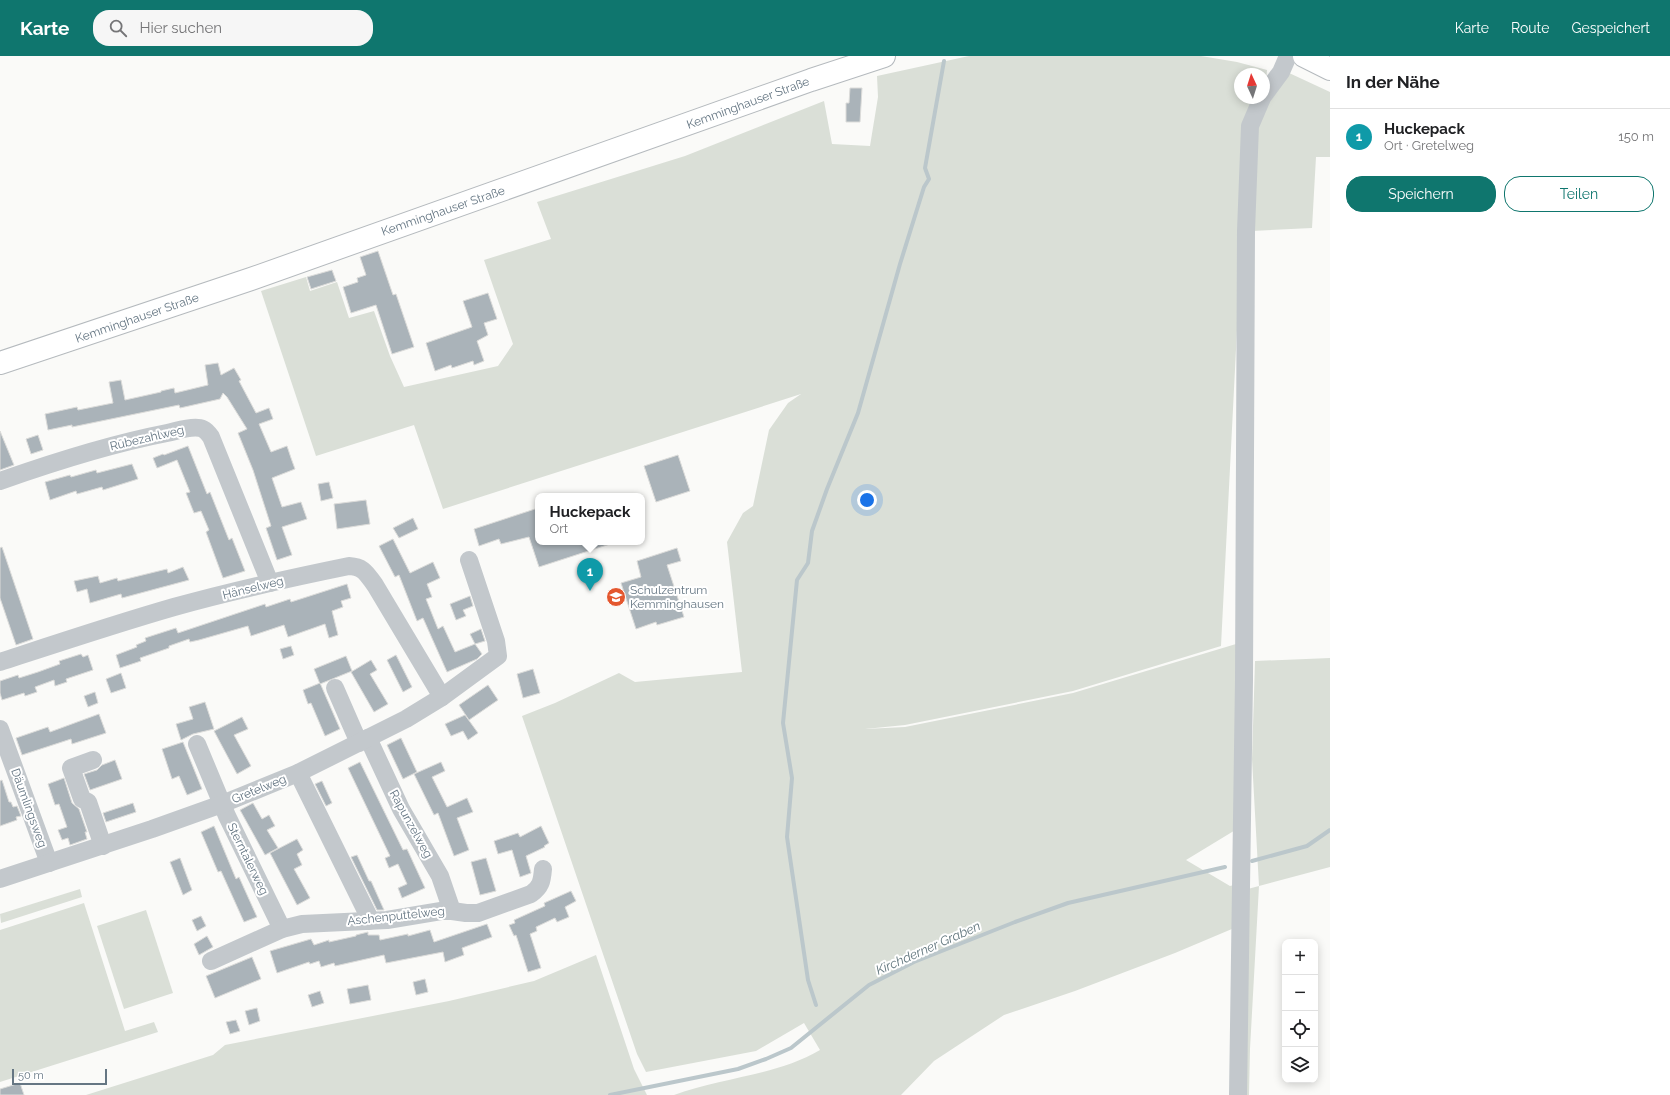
<!DOCTYPE html>
<html lang="de">
<meta charset="utf-8">
<style>
body{margin:0;font-family:Raleway,sans-serif;background:#f6f6f6;color:#202124}
.controls{position:absolute;right:12px;bottom:12px;display:grid;overflow:hidden;border-radius:8px;box-shadow:0 2px 10px #0003}
.controls button{width:36px;height:36px;display:grid;place-items:center;padding:0;border:0;border-bottom:1px solid #e0e0e0;background:#fff;color:#202124;font:20px sans-serif}
.compass{position:absolute;left:1234px;top:12px;width:36px;height:36px;border-radius:50%;background:#fff;box-shadow:0 2px 10px #0003;rotate:356deg}
.scale{position:absolute;left:12px;bottom:10px;width:95px;box-sizing:border-box;padding-left:4px;border:2px solid #657683;border-top:0;font-size:11px;line-height:14px;white-space:nowrap;color:#657683;-webkit-text-stroke:3px #fff;paint-order:stroke}
.you{position:absolute;left:867px;top:444px;width:14px;height:14px;margin:-10px;border:3px solid #fff;border-radius:50%;background:#1a73e8;box-shadow:0 0 0 6px #1a73e833}
.badge{display:grid;place-items:center;width:26px;height:26px;border-radius:50%;background:#0f766e;color:#fff;font-size:13px;font-weight:700}
.pin{position:absolute;translate:-50% -33px;filter:drop-shadow(0 1px 2px #0008)}
.pin::after{content:'';position:absolute;top:21px;width:14px;height:12px;background:inherit;clip-path:polygon(0 0,100% 0,50% 100%)}
.popup{position:absolute;left:535px;top:437px;width:110px;height:52px;box-sizing:border-box;display:grid;place-content:center;border-radius:8px;background:#fff;filter:drop-shadow(0 1px 3px #0005);font-size:13px;white-space:nowrap;color:#757577}
.popup b{font-size:15px;color:#202124}
.popup::after{content:'';position:absolute;left:50%;top:100%;margin-left:-8px;border:8px solid transparent;border-top-color:#fff}
.list{margin:0;padding:0;list-style:none}
h2{display:flex;justify-content:space-between;align-items:center;height:52px;margin:0;padding:0 16px;font-size:17px}
h2 small{font-size:13px;font-weight:400;color:#757577}
.list li{display:grid;grid-template-columns:26px 1fr auto;gap:12px;align-items:center;box-sizing:border-box;height:56px;padding:0 16px;border-top:1px solid #e0e0e0}
.list b{display:block;font-size:15px;white-space:nowrap}
.list p{margin:0;font-size:13px;white-space:nowrap;color:#757577}
.list em{font-size:13px;font-style:normal;color:#757577}
.actions{display:flex;gap:8px;padding:12px 16px}
.actions a{flex:1;padding:9px 0;border:1px solid #0f766e;border-radius:16px;text-align:center;font-size:14px;color:#0f766e}
.actions .main{background:#0f766e;color:#fff}
.icon{flex:none;width:22px;height:22px;fill:none;stroke:currentColor;stroke-width:2;stroke-linecap:round;stroke-linejoin:round}
.map{position:relative;flex:none;width:1330px;height:1039px;overflow:hidden}
header{display:flex;align-items:center;gap:24px;box-sizing:border-box;height:56px;padding:0 20px;background:#0f766e;color:#fff}
header strong{font-size:19px}
nav{display:flex;gap:22px;margin-inline-start:auto;font-size:14px}
.search{width:280px;height:36px;background:#f6f6f6;display:flex;align-items:center;gap:10px;box-sizing:border-box;padding:0 14px;border-radius:16px;color:#757577;font-size:15px}
main{display:flex}
aside{flex:1;background:#fff}
.map>svg:first-child{display:block}
</style>
<header>
<strong>Karte</strong>
<div class="search"><svg class="icon" aria-label="search" viewBox="0 0 24 24"><circle cx="10" cy="10" r="6"/><path d="M15 15l6 6"/></svg>Hier suchen</div>
<nav><a>Karte</a><a>Route</a><a>Gespeichert</a></nav>
</header>
<main>
<div class="map">
<svg width="1330" height="1039" viewBox="0 0 1330 1039">
<rect width="100%" height="100%" fill="#fafaf8"/>
<g fill="#dadfd7">
<path d="M 969,0 L 1201,0 L 1237,6 L 1267,14 L 1266,28 L 1264,30 L 1264,18 L 1240,18 L 1240,42 L 1257,42 L 1242,175 L 1221,590 L 1073,635 L 905,669 L 865,673 L 905,671 L 1073,637 L 1236,588 L 1237,773 L 1186,804 L 1230,830 L 1238,828 L 1239,870 L 1175,897 L 1075,935 L 1004,959 L 934,1005 L 901,1039 L 674,1039 C 722,1021 776,1020 820,994 L 804,967 L 756,995 L 646,1016 L 637,998 L 522,660 L 555,647 L 619,617 L 635,626 L 742,616 L 727,486 L 743,457 L 753,450 L 769,374 L 788,347 L 801,338 L 443,453 L 414,369 L 316,400 L 261,235 L 306,221 L 310,235 L 337,226 L 349,262 L 374,255 L 390,300 L 404,331 L 498,310 L 513,288 L 484,204 L 551,183 L 537,146 L 685,100 L 824,45 L 832,88 L 870,90 L 878,41 L 877,20 Z"/>
<path d="M 1287,16 L 1330,36 L 1330,101 L 1316,101 L 1312,172 L 1252,175 L 1254,84 L 1267,43 Z"/>
<path d="M 1330,602 L 1330,811 L 1259,830 L 1250,993 L 1249,1039 L 1242,1039 L 1244,834 L 1259,830 L 1252,703 L 1255,605 Z"/>
<path d="M 80,833 L 82,841 L 1,867 L 0,858 Z"/>
<path d="M 84,847 L 125,975 L 154,966 L 158,976 L 0,1026 L 0,874 Z"/>
<path d="M 146,854 L 173,937 L 124,953 L 97,870 Z"/>
<path d="M 596,899 L 634,1013 L 647,1039 L 86,1039 L 213,999 L 225,989 L 449,945 L 534,925 Z"/>
</g>
<g fill="none" stroke-linecap="round" stroke-linejoin="round">
<g stroke="#bbc7cb" stroke-width="4">
<path d="M 1252,805 L 1307,790 L 1330,774"/>
<path d="M 816,949 L 808,924 L 787,781 L 792,722 L 783,667 L 797,524 L 808,507 L 812,475 L 827,433 L 858,357 L 900,208 L 924,131 L 929,123 L 925,112 L 944,5"/>
<path d="M 610,1039 L 738,1013 L 766,1003 L 791,992 L 869,929 L 914,906 L 1015,866 L 1068,847 L 1225,811"/>
</g>
</g>
<g fill="#aab3b9" stroke="#dcdcda">
<path d="M 850,32 L 862,32 L 860,66 L 846,66 L 846,47 L 849,47 Z"/>
<path d="M 378,195 L 393,239 L 396,238 L 414,291 L 392,298 L 376,249 L 351,257 L 343,231 L 358,226 L 357,222 L 366,219 L 360,201 Z"/>
<path d="M 332,214 L 336,225 L 311,233 L 307,221 Z"/>
<path d="M 488,237 L 497,263 L 484,267 L 488,279 L 477,285 L 484,305 L 474,309 L 473,305 L 452,312 L 451,309 L 435,315 L 426,287 L 472,271 L 463,245 Z"/>
<path d="M 218,307 L 221,319 L 234,312 L 241,324 L 239,325 L 256,357 L 269,352 L 273,363 L 259,368 L 271,396 L 287,390 L 291,402 L 295,413 L 272,422 L 282,451 L 301,446 L 307,463 L 282,471 L 292,499 L 277,504 L 266,472 L 271,470 L 253,414 L 238,377 L 247,373 L 227,341 L 223,337 L 220,343 L 180,352 L 179,349 L 72,371 L 72,369 L 48,374 L 45,358 L 77,351 L 78,354 L 113,347 L 109,326 L 121,324 L 125,344 L 161,336 L 161,335 L 174,332 L 175,337 L 208,329 L 205,309 Z"/>
<path d="M 0,375 L 14,409 L 0,414 Z"/>
<path d="M 38,379 L 43,394 L 31,398 L 26,383 Z"/>
<path d="M 188,390 L 207,438 L 210,436 L 229,484 L 232,482 L 245,515 L 223,522 L 206,476 L 209,474 L 201,455 L 194,457 L 186,437 L 190,436 L 177,404 L 157,412 L 153,402 L 163,398 L 164,399 Z"/>
<path d="M 678,399 L 690,435 L 656,446 L 644,410 Z"/>
<path d="M 132,408 L 138,423 L 103,434 L 102,431 L 77,438 L 76,435 L 50,444 L 45,426 L 70,419 L 71,421 L 96,414 L 97,417 Z"/>
<path d="M 329,426 L 333,442 L 321,445 L 318,428 Z"/>
<path d="M 366,444 L 370,468 L 337,473 L 334,448 Z"/>
<path d="M 538,452 L 538,486 L 610,486 L 610,488 L 539,511 L 529,481 L 501,488 L 499,483 L 479,490 L 474,473 Z"/>
<path d="M 413,462 L 418,473 L 399,482 L 393,472 Z"/>
<path d="M 393,483 L 410,517 L 433,506 L 440,522 L 427,528 L 432,541 L 426,543 L 438,573 L 443,570 L 455,596 L 475,588 L 470,578 L 481,573 L 485,585 L 475,588 L 482,598 L 477,603 L 447,616 L 423,562 L 417,565 L 399,519 L 395,521 L 379,490 Z"/>
<path d="M 2,491 L 33,583 L 16,589 L 0,542 L 0,492 Z"/>
<path d="M 677,492 L 681,505 L 667,509 L 684,561 L 657,569 L 656,566 L 636,573 L 621,527 L 641,521 L 637,505 Z"/>
<path d="M 183,511 L 189,524 L 122,542 L 121,538 L 90,547 L 87,533 L 77,536 L 74,525 L 98,520 L 100,527 L 117,522 L 118,525 L 167,513 L 168,517 Z"/>
<path d="M 347,528 L 351,542 L 341,545 L 343,551 L 332,555 L 338,579 L 329,582 L 325,568 L 288,581 L 284,569 L 251,580 L 248,570 L 199,584 L 190,586 L 189,583 L 169,590 L 169,592 L 140,602 L 141,605 L 120,612 L 116,599 L 137,591 L 136,589 L 146,585 L 145,582 L 176,572 L 178,577 L 265,548 L 266,551 L 290,543 L 291,546 Z"/>
<path d="M 470,540 L 473,550 L 463,554 L 466,560 L 456,564 L 450,548 Z"/>
<path d="M 291,590 L 294,599 L 283,603 L 280,593 Z"/>
<path d="M 81,598 L 83,601 L 88,599 L 93,614 L 66,623 L 67,626 L 55,630 L 54,624 L 35,631 L 37,636 L 25,640 L 24,637 L 2,644 L 0,637 L 0,625 L 18,619 L 19,622 L 38,616 L 60,608 L 59,605 Z"/>
<path d="M 396,599 L 412,631 L 403,636 L 387,604 Z"/>
<path d="M 346,600 L 352,615 L 320,628 L 314,613 Z"/>
<path d="M 371,604 L 377,614 L 370,618 L 388,648 L 374,656 L 351,616 Z"/>
<path d="M 533,613 L 540,637 L 523,642 L 517,618 Z"/>
<path d="M 121,617 L 126,632 L 111,637 L 106,623 Z"/>
<path d="M 320,627 L 340,673 L 325,680 L 311,647 L 308,648 L 303,634 Z"/>
<path d="M 488,629 L 498,644 L 469,664 L 459,649 Z"/>
<path d="M 95,636 L 98,647 L 88,651 L 84,640 Z"/>
<path d="M 205,646 L 214,673 L 193,678 L 181,684 L 176,668 L 193,663 L 189,651 Z"/>
<path d="M 99,658 L 106,677 L 72,688 L 71,683 L 22,699 L 16,682 L 48,671 L 50,676 Z"/>
<path d="M 465,659 L 478,677 L 468,684 L 463,675 L 451,680 L 445,668 Z"/>
<path d="M 242,661 L 248,673 L 234,679 L 251,710 L 237,718 L 214,675 Z"/>
<path d="M 401,682 L 417,716 L 403,723 L 387,689 Z"/>
<path d="M 183,686 L 202,733 L 187,739 L 179,720 L 172,723 L 162,693 Z"/>
<path d="M 115,704 L 122,723 L 90,734 L 84,718 L 97,714 L 102,709 Z"/>
<path d="M 360,706 L 403,794 L 407,793 L 425,832 L 402,842 L 398,832 L 407,828 L 398,808 L 389,812 L 385,802 L 390,800 L 348,712 Z"/>
<path d="M 441,706 L 445,715 L 432,721 L 447,751 L 467,742 L 473,756 L 457,762 L 469,794 L 454,800 L 438,757 L 434,759 L 414,718 Z"/>
<path d="M 64,722 L 72,747 L 79,753 L 87,776 L 85,776 L 87,783 L 70,789 L 68,782 L 62,784 L 58,774 L 67,771 L 59,748 L 55,749 L 48,728 Z"/>
<path d="M 2,724 L 9,746 L 11,746 L 13,751 L 17,750 L 21,760 L 16,761 L 17,764 L 0,770 L 0,725 Z"/>
<path d="M 322,725 L 332,747 L 326,750 L 315,728 Z"/>
<path d="M 133,747 L 136,756 L 106,766 L 103,757 Z"/>
<path d="M 253,747 L 262,763 L 269,759 L 275,770 L 267,774 L 278,792 L 265,799 L 240,754 Z"/>
<path d="M 214,770 L 236,823 L 239,821 L 257,861 L 244,866 L 221,815 L 218,816 L 201,776 Z"/>
<path d="M 541,770 L 549,787 L 544,790 L 545,791 L 526,800 L 531,817 L 520,821 L 512,794 L 498,798 L 494,785 L 518,777 L 520,781 Z"/>
<path d="M 297,783 L 303,794 L 297,798 L 302,809 L 294,813 L 310,842 L 297,849 L 270,797 Z"/>
<path d="M 357,799 L 369,825 L 371,825 L 384,854 L 377,854 L 351,801 Z"/>
<path d="M 180,802 L 192,834 L 183,839 L 170,806 Z"/>
<path d="M 486,802 L 496,835 L 480,839 L 471,806 Z"/>
<path d="M 571,835 L 576,845 L 565,851 L 569,861 L 557,866 L 555,862 L 536,871 L 537,875 L 530,878 L 541,912 L 528,916 L 516,879 L 514,880 L 509,869 L 515,867 L 514,864 L 545,850 L 544,847 Z"/>
<path d="M 201,860 L 206,870 L 197,875 L 192,864 Z"/>
<path d="M 487,868 L 492,881 L 462,892 L 464,899 L 445,906 L 443,896 L 386,907 L 384,899 L 335,910 L 334,907 L 321,911 L 319,905 L 310,908 L 309,906 L 277,917 L 270,895 L 311,883 L 314,889 L 329,884 L 329,886 L 356,880 L 356,879 L 368,876 L 368,879 L 379,879 L 380,884 L 408,878 L 408,880 L 430,874 L 434,886 Z"/>
<path d="M 207,880 L 213,891 L 199,899 L 194,888 Z"/>
<path d="M 252,901 L 261,923 L 215,942 L 206,920 Z"/>
<path d="M 425,923 L 428,936 L 416,939 L 413,926 Z"/>
<path d="M 368,929 L 371,944 L 350,948 L 347,933 Z"/>
<path d="M 320,935 L 324,947 L 312,951 L 308,939 Z"/>
<path d="M 257,952 L 260,965 L 249,969 L 245,955 Z"/>
<path d="M 236,964 L 240,975 L 230,978 L 226,966 Z"/>
<path d="M 20,1027 L 24,1039 L 0,1039 L 0,1033 Z"/>
</g>
<g fill="none" stroke-linecap="round" stroke-linejoin="round">
<g stroke="#b5babe" stroke-width="24">
<g id="major">
<path d="M 1304,0 L 1330,13"/>
<path d="M 0,307 L 251,223 L 811,24 L 884,0"/>
</g>
</g>
<g stroke="#c3c8cc" stroke-width="18">
<path d="M 1264,39 L 1281,16 L 1288,0"/>
<path d="M 0,425 C 54,406 110,388 167,377 C 177,375 189,370 200,372 C 205,373 208,377 211,381 L 270,527"/>
<path d="M 0,606 C 58,587 115,568 174,551 C 231,535 290,522 349,510 C 364,511 366,517 375,529 L 442,641"/>
<path d="M 335,632 L 359,687"/>
<path d="M 0,673 L 49,807"/>
<path d="M 368,682 L 401,753 L 440,820 L 452,855"/>
<path d="M 197,688 L 227,760 L 282,873"/>
<path d="M 93,704 L 71,712 L 82,743 L 88,746 L 103,790"/>
<path d="M 298,717 L 369,861 L 369,865"/>
<path d="M 0,823 L 152,773 L 222,748 L 298,717 L 406,663 L 442,641 L 498,600 L 496,585 L 469,504"/>
<path d="M 211,905 L 282,873 L 302,868 L 387,864 L 441,855 L 452,855 L 466,857 L 478,857 L 531,838 C 541,831 542,825 543,813"/>
<path d="M 1238,1039 L 1244,624 L 1246,175 L 1250,70 L 1262,42"/>
</g>
<use href="#major" stroke="#fff" stroke-width="22"/>
</g>
<defs>
<g id="school-disc" transform="scale(1)"><circle r="9.5" fill="#e4572e" stroke="#fff"/><path d="M0-5L7-2L0 1L-7-2ZM-4 1L0 2.5L4 1V4Q0 6-4 4Z" fill="#fff"/></g>
</defs>
<g fill-rule="evenodd">
<use href="#school-disc" x="616" y="541"/>
</g>
<g text-anchor="middle" dominant-baseline="central" stroke-width="4" stroke-linejoin="round" paint-order="stroke">
<g font-size="12" fill="#657683" stroke="#fff">
<text transform="translate(748 47) rotate(-20)">Kemminghauser Straße</text>
<text transform="translate(443 155) rotate(-19)">Kemminghauser Straße</text>
<text transform="translate(137 262) rotate(-19)">Kemminghauser Straße</text>
<text transform="translate(147 382) rotate(-13)">Rübezahlweg</text>
<text transform="translate(253 532) rotate(-14)">Hänselweg</text>
<text transform="translate(259 733) rotate(-22)">Gretelweg</text>
<text transform="translate(29 752) rotate(70)">Däumlingsweg</text>
<text transform="translate(411 768) rotate(61)">Rapunzelweg</text>
<text transform="translate(248 803) rotate(64)">Sterntalerweg</text>
<text transform="translate(396 860) rotate(-6)">Aschenputtelweg</text>
</g>
<g font-size="12" fill="#657683" stroke="#fff" text-anchor="start">
<text x="630" y="534">Schulzentrum<tspan x="630" dy="14">Kemminghausen</tspan></text>
</g>
<g font-size="13" font-style="italic" fill="#60757c" stroke="#fff">
<text transform="translate(928 892) rotate(-24)">Kirchderner Graben</text>
</g>
</g>
</svg>
<div class="controls">
<button>+</button>
<button>−</button>
<button><svg class="icon" aria-label="locate" viewBox="0 0 24 24"><circle cx="12" cy="12" r="6"/><path d="M12 2v4M12 18v4M2 12h4M18 12h4"/></svg></button>
<button><svg class="icon" aria-label="layers" viewBox="0 0 24 24"><path d="M12 4l9 5-9 5-9-5zM3 14l9 5 9-5"/></svg></button>
</div>
<svg class="compass" viewBox="-18 -18 36 36"><path d="M0-13l5 13h-10z" fill="#e53935"/><path d="M0 13l5-13h-10z" fill="#757577"/></svg>
<div class="scale">50 m</div>
<div class="you"></div>
<div class="pin badge" style="left:590px;top:535px;background:#0f9aa8">1</div>
<div class="popup"><b>Huckepack</b>Ort</div>
</div>
<aside>
<h2>In der Nähe<small></small></h2>
<ul class="list">
<li><span class="badge" style="background:#0f9aa8">1</span><div><b>Huckepack</b><p>Ort · Gretelweg</p></div><em>150 m</em></li>
</ul>
<div class="actions"><a class="main">Speichern</a><a>Teilen</a></div>
</aside>
</main>
